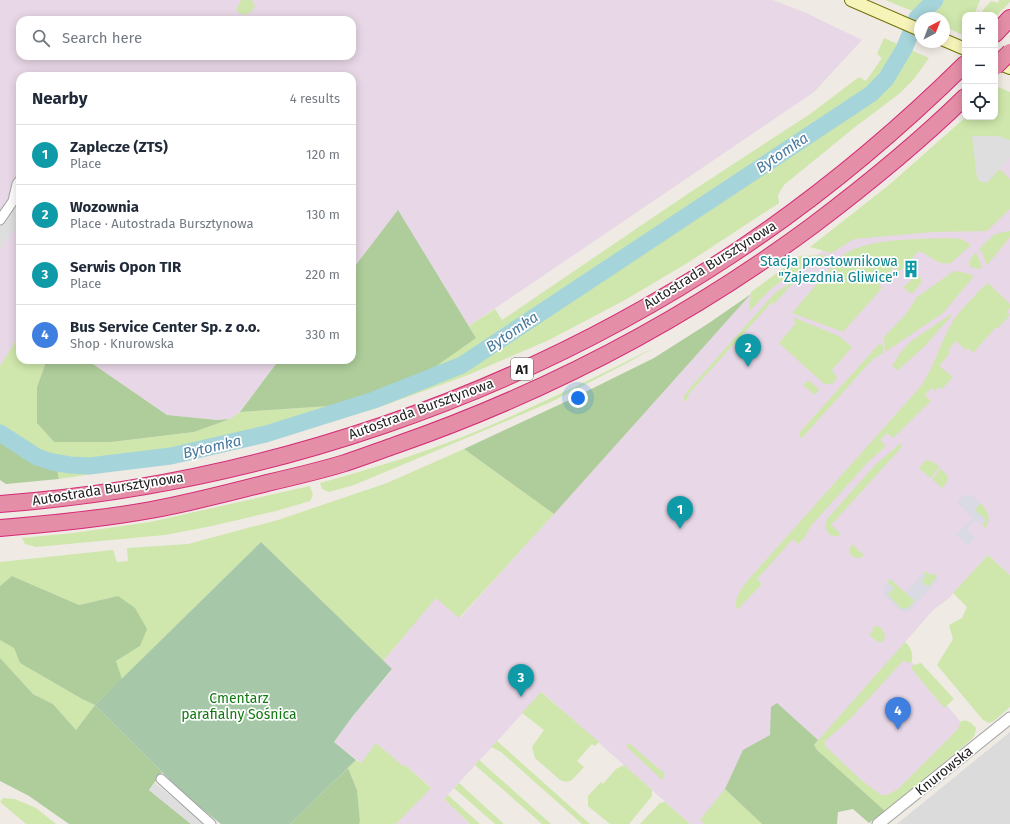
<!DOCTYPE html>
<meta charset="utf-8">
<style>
body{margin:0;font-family:"Fira Sans",sans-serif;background:#f2f2f3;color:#1f2937}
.controls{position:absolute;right:12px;top:12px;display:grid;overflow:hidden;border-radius:8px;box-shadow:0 2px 10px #0003}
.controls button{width:36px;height:36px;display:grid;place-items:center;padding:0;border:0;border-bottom:1px solid #e0e1e3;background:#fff;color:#1f2937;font:20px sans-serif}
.compass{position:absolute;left:914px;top:12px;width:36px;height:36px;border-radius:50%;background:#fff;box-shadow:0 2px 10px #0003;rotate:42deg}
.you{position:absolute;left:578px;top:398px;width:14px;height:14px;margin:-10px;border:3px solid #fff;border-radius:50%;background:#1a73e8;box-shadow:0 0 0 6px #1a73e833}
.badge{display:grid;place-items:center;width:26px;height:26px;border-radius:50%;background:#c6061a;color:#fff;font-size:13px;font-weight:700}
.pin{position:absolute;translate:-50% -33px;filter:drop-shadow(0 1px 2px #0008)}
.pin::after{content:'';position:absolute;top:21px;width:14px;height:12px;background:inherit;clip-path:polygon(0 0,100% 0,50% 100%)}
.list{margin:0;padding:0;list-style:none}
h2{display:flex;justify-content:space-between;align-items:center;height:52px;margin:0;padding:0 16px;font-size:17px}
h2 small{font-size:13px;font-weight:400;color:#747a83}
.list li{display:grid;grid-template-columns:26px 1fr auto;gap:12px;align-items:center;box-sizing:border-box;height:60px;padding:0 16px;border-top:1px solid #e0e1e3}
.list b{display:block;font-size:15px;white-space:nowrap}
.list p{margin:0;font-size:13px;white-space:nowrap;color:#747a83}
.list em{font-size:13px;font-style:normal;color:#747a83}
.icon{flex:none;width:22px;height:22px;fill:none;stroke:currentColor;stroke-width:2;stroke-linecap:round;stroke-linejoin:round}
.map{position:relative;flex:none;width:1010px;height:824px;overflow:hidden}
.search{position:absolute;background:#fff;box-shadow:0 2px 10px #0003;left:16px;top:16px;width:340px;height:44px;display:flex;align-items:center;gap:10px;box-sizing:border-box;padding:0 14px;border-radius:12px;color:#747a83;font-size:15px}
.panel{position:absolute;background:#fff;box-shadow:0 2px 10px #0003;left:16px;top:72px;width:340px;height:292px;border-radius:12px}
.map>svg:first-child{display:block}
</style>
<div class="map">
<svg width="1010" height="824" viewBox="0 0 1010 824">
<rect width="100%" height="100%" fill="#efeae4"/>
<path fill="#dcdbdb" d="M 1010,732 L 1010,824 L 897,824 Z"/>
<g fill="#e8d7e6" fill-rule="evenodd">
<path d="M 0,0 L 773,0 L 806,13 L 862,40 L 814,92 L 469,326 L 398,211 L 352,270 L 352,76 L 20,76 L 20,334 L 0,366 ZM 20,20 L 352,20 L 352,56 L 20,56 Z"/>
<path d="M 1010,141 L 1010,575 L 988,555 L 948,599 L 933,610 L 900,648 L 972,736 L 885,806 L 814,745 L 743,824 L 690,824 L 542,692 L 444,799 L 470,824 L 396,824 L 431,787 L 405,765 L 403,767 L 377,744 L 361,763 L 334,742 L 352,717 L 392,670 L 383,661 L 436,597 L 460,618 L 751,294 L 779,277 L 780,279 L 827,248 Z"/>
<path d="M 87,360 L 279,360 L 240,412 L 230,419 L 217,420 L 167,415 Z"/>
</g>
<g fill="#cfe7ac">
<path d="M 241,0 L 252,0 L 255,6 L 252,11 L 245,15 L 241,14 L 236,10 Z"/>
<path d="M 885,0 L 927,0 L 915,12 Z"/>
<path d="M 942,0 L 980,0 L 974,15 L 965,15 L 965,36 L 944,26 L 944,18 L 924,18 Z"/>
<path d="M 999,0 L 1010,0 L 1010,2 L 995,17 L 995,15 L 981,15 L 983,10 L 991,1 L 998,3 Z"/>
<path d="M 884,38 L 929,58 L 914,79 L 899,94 L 855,127 L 784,185 L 778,195 L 779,203 L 689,262 L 625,300 L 549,340 L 468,375 L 374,409 L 298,431 L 214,453 L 147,466 L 59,479 L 56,458 L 24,447 L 0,430 L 0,366 L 20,334 L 20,360 L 50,360 L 46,362 L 37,387 L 37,423 L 54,442 L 111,442 L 194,432 L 230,419 L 240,412 L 346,405 L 476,338 L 469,326 L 495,309 L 502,320 L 686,195 L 810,114 L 859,77 L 866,81 L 882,58 L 877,54 Z"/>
<path d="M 998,87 L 1010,92 L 1010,141 L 987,183 L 1000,169 L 1010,179 L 1010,209 L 987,231 L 933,232 L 854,239 L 831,253 L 810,247 L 889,185 L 966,117 L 995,117 L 995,89 Z"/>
<path d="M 1010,231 L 1010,237 L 987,265 L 982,252 L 979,249 L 995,234 Z"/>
<path d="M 951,238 L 961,239 L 971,245 L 951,263 C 935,266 931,255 919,251 L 894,277 L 893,276 L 898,270 L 895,267 L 879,285 L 882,288 L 843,332 L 792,313 C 805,298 817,283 830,269 C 836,263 841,256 848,252 C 873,238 922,239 951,238 Z"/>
<path d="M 976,252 L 980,261 L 982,269 L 970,267 C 969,259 971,257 976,252 Z"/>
<path d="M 826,255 C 816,266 798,271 786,278 C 771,287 760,300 749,312 L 751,292 L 800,256 Z"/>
<path d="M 954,271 L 966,273 L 974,276 L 943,313 L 885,352 L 884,337 L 906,314 L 917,297 Z"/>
<path d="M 917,274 L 921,278 L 921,283 L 913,293 L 910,293 L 903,287 L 904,285 L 905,286 Z"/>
<path d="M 797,279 L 774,304 L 772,302 L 687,396 L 689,397 L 684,402 L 684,396 L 691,387 L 775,293 Z"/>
<path d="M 988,283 L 1010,304 L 1010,308 L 1007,312 L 1010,315 L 998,328 L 996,327 L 973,353 L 968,348 L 966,350 L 956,341 L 948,350 L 950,353 L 939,366 L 953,377 L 942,389 L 939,387 L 935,391 L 931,388 L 925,395 L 931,401 L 893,438 L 887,433 L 880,440 L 886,446 L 869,461 L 811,526 L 805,537 L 798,544 L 793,539 L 757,579 L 762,584 L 737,610 C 733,599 741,589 748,580 L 921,386 C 935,366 940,342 953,321 C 961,309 973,298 982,288 Z"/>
<path d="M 950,315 L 952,315 L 925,346 L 898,370 L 892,366 L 901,352 L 911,341 Z"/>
<path d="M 795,318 L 839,336 L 852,347 L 832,370 L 837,378 L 832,384 L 824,384 L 779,343 L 796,323 L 793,320 Z"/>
<path d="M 880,343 L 883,346 L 883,353 L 873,359 L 862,371 L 802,438 L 799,436 L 800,432 Z"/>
<path d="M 655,347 L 629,362 L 551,402 L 445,447 L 354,485 L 329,492 L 322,489 L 320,483 C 375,468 430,451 482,429 C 541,404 598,376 655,347 Z"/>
<path d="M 808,380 L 819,389 L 815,395 L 803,385 Z"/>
<path d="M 901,443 L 901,448 L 831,525 L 841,534 C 833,539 828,535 825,527 L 827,519 L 876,464 Z"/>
<path d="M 464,449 L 554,514 L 459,618 L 436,598 L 383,661 L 261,542 L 122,679 L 116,661 L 140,646 L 118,596 L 79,605 L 12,576 L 0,586 L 0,562 L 113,550 L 117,562 L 128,561 L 127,548 L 188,544 L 278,520 L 387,483 Z"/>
<path d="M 928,460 L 933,462 L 940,467 L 930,478 L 919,468 L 925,461 Z"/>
<path d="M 941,469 C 950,477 950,479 942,488 L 932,479 Z"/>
<path d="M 310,486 L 313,495 L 310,501 L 276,511 L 207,527 L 165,535 L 36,547 L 25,544 L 22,538 L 73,533 L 150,522 Z"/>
<path d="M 980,503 C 988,511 992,518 985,528 L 982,525 L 986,520 L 975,510 Z"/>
<path d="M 852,544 L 864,555 L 860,558 L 855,558 L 850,554 L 849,550 Z"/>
<path d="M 988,555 L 1010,575 L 1010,707 L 994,721 L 989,723 L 983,720 L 937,665 L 953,639 L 949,625 L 962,618 L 967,607 L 953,593 Z"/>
<path d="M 925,571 L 930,575 L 933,573 L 937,577 L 928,587 L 921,581 L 926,576 L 923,573 Z"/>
<path d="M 890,579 L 915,601 L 907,609 L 901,608 L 887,595 L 894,588 L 887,582 Z"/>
<path d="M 875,626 L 880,627 L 885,634 L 884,640 L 880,643 L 869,635 L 874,629 L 872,628 Z"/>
<path d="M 0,640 L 14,648 L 20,663 L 82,699 L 95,705 L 76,730 L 53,704 L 33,694 L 0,658 Z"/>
<path d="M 905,642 C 911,647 913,653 912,661 L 909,663 L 903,661 L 848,721 L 825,741 L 825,746 L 860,779 L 881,795 L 887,795 L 898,789 L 958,729 L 960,722 C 967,718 971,723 976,728 L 975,734 L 972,739 L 885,811 L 817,750 L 814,745 Z"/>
<path d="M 921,663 L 954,699 L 944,708 L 911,668 L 913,665 Z"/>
<path d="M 541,692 L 599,742 L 595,746 L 592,744 L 577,761 L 584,767 L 572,780 L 566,782 L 560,780 L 535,758 L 532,747 L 544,730 L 522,713 Z"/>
<path d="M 497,741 L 590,824 L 582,824 L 501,752 L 491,747 Z"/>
<path d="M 376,743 L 403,766 L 405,765 L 431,788 L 396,824 L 359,824 L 360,821 L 357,790 L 348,768 L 356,760 L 361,763 Z"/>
<path d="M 629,743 L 665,774 L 662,780 L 626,746 Z"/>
<path d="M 479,760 L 551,824 L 542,824 L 475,765 Z"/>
<path d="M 624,765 L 652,790 L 652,796 L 629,824 L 610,824 L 588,806 L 588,796 L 601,782 L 603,784 L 616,769 Z"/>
<path d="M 459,783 L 504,824 L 495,824 L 454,788 Z"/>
<path d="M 725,789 L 762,824 L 705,824 L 700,820 Z"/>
<path d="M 448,795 L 480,824 L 470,824 L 444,799 Z"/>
<path d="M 3,798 L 15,799 L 36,808 L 56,824 L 26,824 L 0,802 Z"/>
<path d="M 665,802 L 690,824 L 640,824 L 660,803 Z"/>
</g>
<g fill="#aecd9a">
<path d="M 398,210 L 476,338 L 422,376 L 346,405 L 240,412 L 279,360 L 352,360 L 352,270 Z"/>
<path d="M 751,294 L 554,514 L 464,449 L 565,402 L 654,358 L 709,323 Z"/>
<path d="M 50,360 L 87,360 L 167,415 L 217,420 L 230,419 L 194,432 L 111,442 L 54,442 L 37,423 L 37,387 L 46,362 Z"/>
<path d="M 0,442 L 28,461 L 57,468 L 59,479 L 6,484 L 0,480 Z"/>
<path d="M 12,576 L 79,605 L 118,596 L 135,608 L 147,629 L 140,646 L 116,661 L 122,679 L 95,705 L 162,772 L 149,790 L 191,824 L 69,824 L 29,796 L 0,781 L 0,658 L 33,694 L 53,704 L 76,730 L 95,705 L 82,699 L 20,663 L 14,648 L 0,640 L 0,586 Z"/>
<path d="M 777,703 L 818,740 L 814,745 L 817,750 L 885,811 L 869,823 L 853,809 L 838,812 L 837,824 L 762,824 L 725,789 L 743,750 L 770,735 L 771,707 Z"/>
<path d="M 348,768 L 357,790 L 360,821 L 359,824 L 290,824 Z"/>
</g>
<path fill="#a6c7a8" d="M 261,542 L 392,669 L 352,717 L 334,742 L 356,760 L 290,824 L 221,824 L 187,797 L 95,705 Z"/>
<g fill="#dedede">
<path d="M 972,136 L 998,136 L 1010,140 L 1010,158 L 987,183 L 979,181 L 977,178 Z"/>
<path d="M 13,201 L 20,206 L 20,221 L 0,251 L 0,220 Z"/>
<path d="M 155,783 L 205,824 L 191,824 L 149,790 Z"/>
</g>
<g fill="#d9dae4">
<path d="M 964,495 L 971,495 L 980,503 L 975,510 L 986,520 L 982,525 L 975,520 L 966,529 L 975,538 L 968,545 L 963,541 L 961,543 L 962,540 L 956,535 L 973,517 L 957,502 Z"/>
<path d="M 923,573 L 926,576 L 921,581 L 928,587 L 937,577 L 939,579 L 909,611 L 905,612 L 899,610 L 884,595 L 884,588 L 887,582 L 894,588 L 888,595 L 901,608 L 907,609 L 915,601 L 906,592 Z"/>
</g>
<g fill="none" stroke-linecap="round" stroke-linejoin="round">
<path stroke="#a6d4db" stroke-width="17" d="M 0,433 L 37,457 L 52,462 L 70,465 L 89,466 L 171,456 L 266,434 L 374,400 L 462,365 L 871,94 L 886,79 L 904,49 L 917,18 L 935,0"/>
<g stroke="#a2a2a2" stroke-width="11">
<g id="minor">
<path d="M 0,220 L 13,201 L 17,184 L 20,180"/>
<path d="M 161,779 L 211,824"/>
</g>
</g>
<g stroke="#a2a2a2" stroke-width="13">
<path id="tertiary" d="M 878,824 L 1010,718"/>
</g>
<g stroke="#717208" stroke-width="14">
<g id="secondary">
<path d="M 851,0 L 920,30"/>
<path d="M 944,40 L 965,49"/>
<path d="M 995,62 L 1010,68"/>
</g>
</g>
<g stroke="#d52a75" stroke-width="18">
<g id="motorway">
<path d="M 995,34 L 1010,18"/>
<path d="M 0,504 C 259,485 517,397 734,253 C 817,198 894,134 965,64"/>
<path d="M 0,528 C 50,524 101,519 151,510 C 190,503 228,493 267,483 C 293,477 319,471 345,463 C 363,457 379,451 396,445 C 545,393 685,320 812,226 C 865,186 917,144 965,97"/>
</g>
</g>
<use href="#minor" stroke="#fff" stroke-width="9"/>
<use href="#tertiary" stroke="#fff" stroke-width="11"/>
<use href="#secondary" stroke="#f7f4ba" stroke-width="12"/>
<use href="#motorway" stroke="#e48ea7" stroke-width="16"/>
<g stroke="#d52a75" stroke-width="18" stroke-linecap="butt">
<path id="motorway-bridge" d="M 995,67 L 1010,52"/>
</g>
<use href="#motorway-bridge" stroke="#e48ea7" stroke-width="16"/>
</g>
<defs>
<g id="building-bare" transform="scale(1.38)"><path d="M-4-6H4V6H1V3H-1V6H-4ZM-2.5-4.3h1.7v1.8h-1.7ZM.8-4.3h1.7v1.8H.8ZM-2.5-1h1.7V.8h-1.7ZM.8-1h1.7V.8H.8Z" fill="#0f9aa8" stroke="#fff" stroke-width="2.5" paint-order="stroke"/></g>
</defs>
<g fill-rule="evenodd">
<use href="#building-bare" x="911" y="269"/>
</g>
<g text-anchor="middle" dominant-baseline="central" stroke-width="3.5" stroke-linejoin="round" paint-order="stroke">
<rect fill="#fff" stroke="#626262" stroke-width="1" x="511" y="358" width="22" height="22" rx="3"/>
<g font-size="13" font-weight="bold" fill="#1e1e1e">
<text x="522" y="369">A1</text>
</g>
<g font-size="14" fill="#0d838f" stroke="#fff" text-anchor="end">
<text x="898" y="261">Stacja prostownikowa<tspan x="898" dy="16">"Zajezdnia Gliwice"</tspan></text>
</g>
<g font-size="14" fill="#1e1e1e" stroke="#fff">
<text transform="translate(710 265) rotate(-32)">Autostrada Bursztynowa</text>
<text transform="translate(421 409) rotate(-20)">Autostrada Bursztynowa</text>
<text transform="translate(108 489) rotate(-9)">Autostrada Bursztynowa</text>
<text transform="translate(944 771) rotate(-39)">Knurowska</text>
</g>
<g font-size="14" fill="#11790f" stroke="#fff">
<text x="239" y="698">Cmentarz<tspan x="239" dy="16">parafialny Sośnica</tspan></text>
</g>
<g font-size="15" font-style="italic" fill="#47799c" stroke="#fff">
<text transform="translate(782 153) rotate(-34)">Bytomka</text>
<text transform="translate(512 332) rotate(-34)">Bytomka</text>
<text transform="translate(212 447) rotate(-13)">Bytomka</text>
</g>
</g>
</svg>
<div class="controls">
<button>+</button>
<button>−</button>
<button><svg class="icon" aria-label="locate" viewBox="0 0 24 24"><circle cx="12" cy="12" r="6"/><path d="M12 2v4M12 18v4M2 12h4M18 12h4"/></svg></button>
</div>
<svg class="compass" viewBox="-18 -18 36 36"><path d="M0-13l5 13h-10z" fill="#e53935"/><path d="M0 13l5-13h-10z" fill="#747a83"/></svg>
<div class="you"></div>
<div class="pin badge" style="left:680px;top:529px;background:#0f9aa8">1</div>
<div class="pin badge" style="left:748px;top:367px;background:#0f9aa8">2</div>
<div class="pin badge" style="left:521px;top:697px;background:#0f9aa8">3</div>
<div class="pin badge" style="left:898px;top:730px;background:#3f7fe0">4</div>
<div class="search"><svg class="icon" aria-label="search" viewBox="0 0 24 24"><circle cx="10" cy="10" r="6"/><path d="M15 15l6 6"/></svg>Search here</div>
<section class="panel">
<h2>Nearby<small>4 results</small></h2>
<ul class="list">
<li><span class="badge" style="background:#0f9aa8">1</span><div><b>Zaplecze (ZTS)</b><p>Place</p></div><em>120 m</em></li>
<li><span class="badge" style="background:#0f9aa8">2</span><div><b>Wozownia</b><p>Place · Autostrada Bursztynowa</p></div><em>130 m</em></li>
<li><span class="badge" style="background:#0f9aa8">3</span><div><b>Serwis Opon TIR</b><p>Place</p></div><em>220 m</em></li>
<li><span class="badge" style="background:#3f7fe0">4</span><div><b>Bus Service Center Sp. z o.o.</b><p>Shop · Knurowska</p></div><em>330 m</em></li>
</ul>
</section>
</div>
